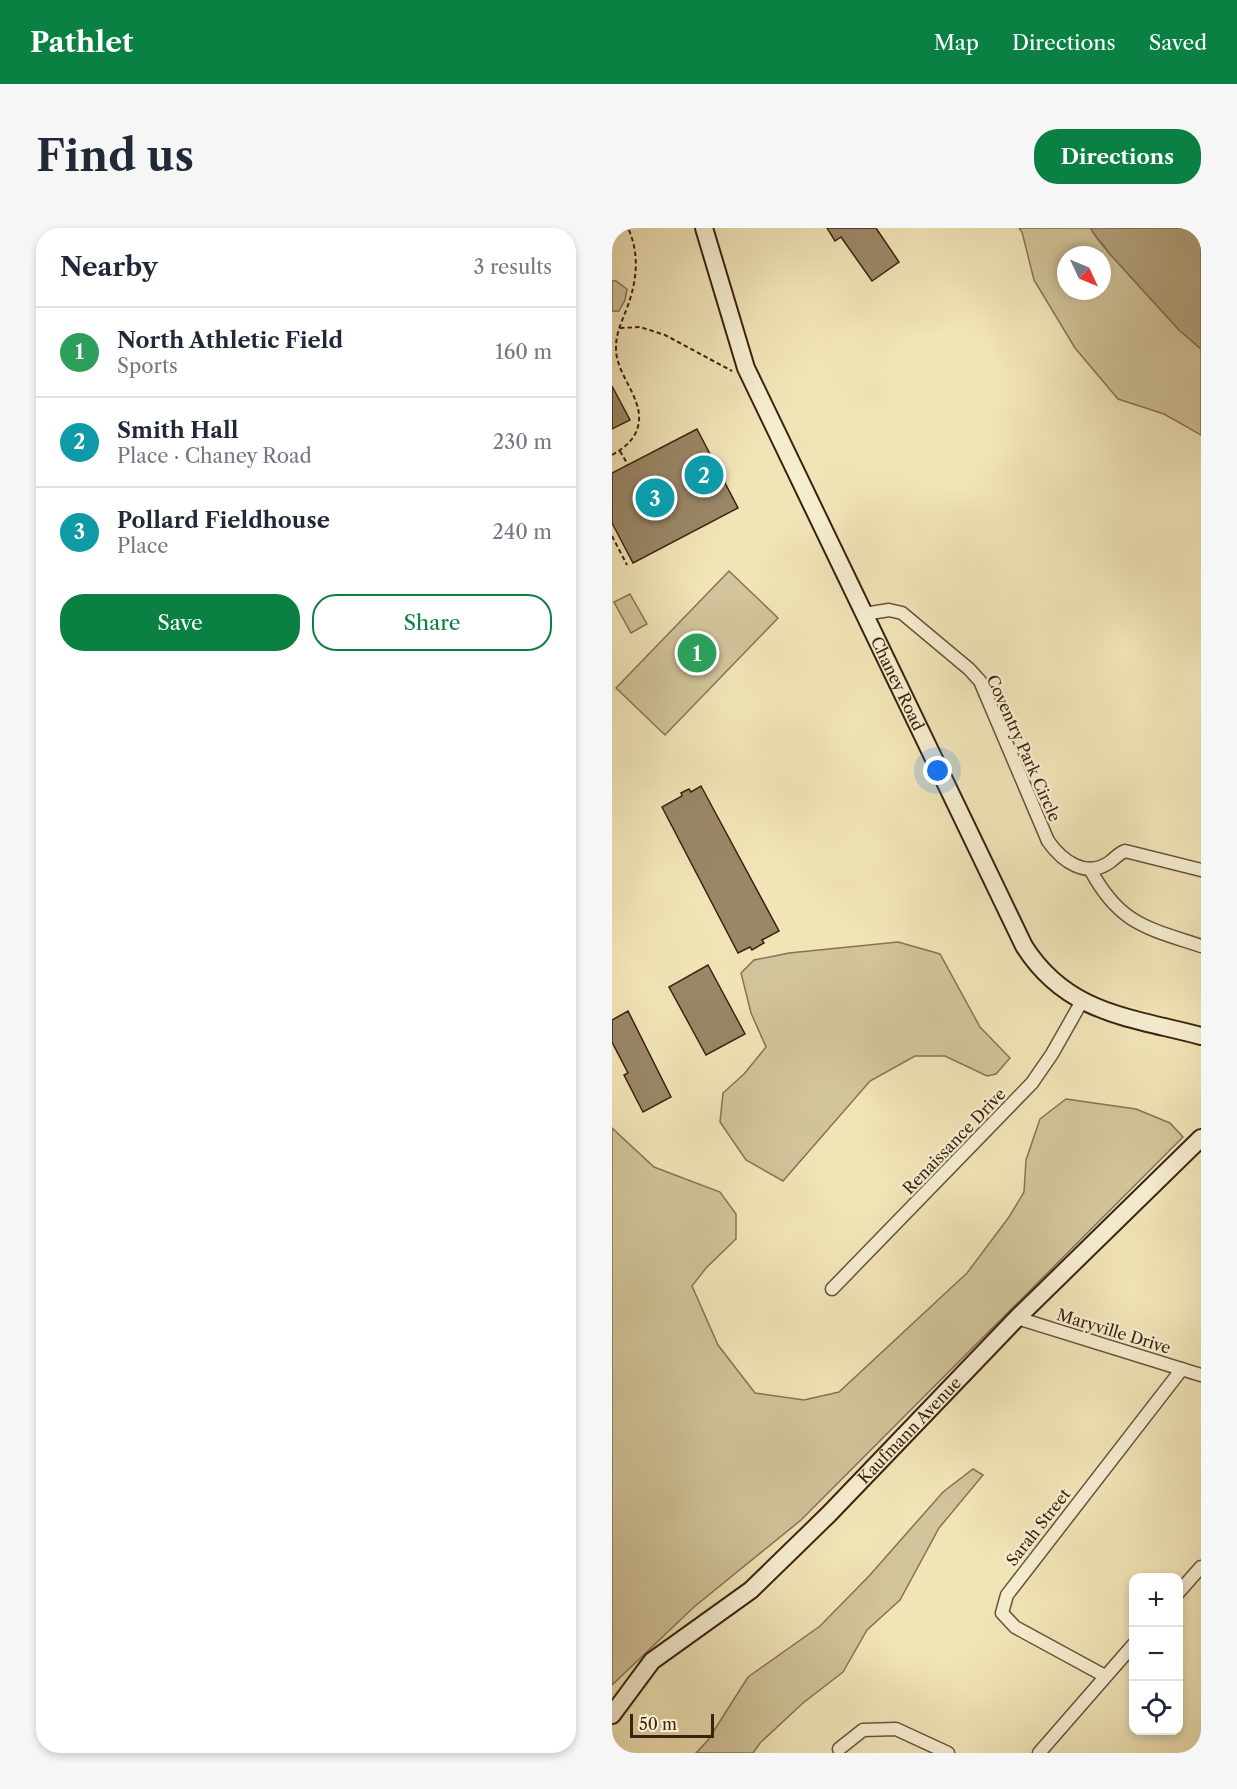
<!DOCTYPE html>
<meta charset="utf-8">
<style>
body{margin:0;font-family:"Libre Caslon Text",serif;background:#f6f6f7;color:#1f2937}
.controls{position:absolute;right:18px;bottom:18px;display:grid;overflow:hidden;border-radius:12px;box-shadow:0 3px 9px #0003}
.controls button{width:54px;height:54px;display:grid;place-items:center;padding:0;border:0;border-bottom:2px solid #e0e1e3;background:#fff;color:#1f2937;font:30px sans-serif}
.compass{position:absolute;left:445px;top:18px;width:54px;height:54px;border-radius:50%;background:#fff;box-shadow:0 3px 9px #0003;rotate:134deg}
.scale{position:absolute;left:18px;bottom:15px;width:84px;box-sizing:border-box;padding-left:6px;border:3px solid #3b220f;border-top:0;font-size:16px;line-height:21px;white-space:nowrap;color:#3b220f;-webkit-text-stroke:4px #f6eed1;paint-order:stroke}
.you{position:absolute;left:326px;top:543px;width:21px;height:21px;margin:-15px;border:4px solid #fff;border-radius:50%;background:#1a73e8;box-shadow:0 0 0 9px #1a73e833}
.badge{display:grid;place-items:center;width:39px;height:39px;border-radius:50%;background:#0b8043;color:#fff;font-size:20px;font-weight:700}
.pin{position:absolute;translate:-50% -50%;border:3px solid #fff;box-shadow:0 2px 6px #0006}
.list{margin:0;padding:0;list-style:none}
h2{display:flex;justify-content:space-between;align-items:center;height:78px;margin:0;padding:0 24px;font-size:26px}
h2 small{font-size:20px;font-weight:400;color:#747a83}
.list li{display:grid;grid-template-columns:39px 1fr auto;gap:18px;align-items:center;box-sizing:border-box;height:90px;padding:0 24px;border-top:2px solid #e0e1e3}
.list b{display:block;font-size:22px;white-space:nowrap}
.list p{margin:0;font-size:20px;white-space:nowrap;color:#747a83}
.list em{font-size:20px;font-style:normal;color:#747a83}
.actions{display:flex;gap:12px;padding:18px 24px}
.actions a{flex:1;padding:14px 0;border:2px solid #0b8043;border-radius:24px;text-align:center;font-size:21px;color:#0b8043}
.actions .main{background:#0b8043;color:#fff}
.icon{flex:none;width:33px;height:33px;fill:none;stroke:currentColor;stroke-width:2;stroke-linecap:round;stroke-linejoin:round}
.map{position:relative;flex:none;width:589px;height:1525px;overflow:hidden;border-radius:24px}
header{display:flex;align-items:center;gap:36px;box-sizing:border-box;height:84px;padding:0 30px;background:#0b8043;color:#fff}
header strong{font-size:28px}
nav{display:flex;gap:33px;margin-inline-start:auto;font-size:21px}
.intro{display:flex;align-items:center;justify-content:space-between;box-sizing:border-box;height:144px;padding:0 36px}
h1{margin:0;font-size:42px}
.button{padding:15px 27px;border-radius:24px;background:#0b8043;color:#fff;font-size:21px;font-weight:700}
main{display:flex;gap:36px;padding:0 36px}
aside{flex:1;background:#fff;border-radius:24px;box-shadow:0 3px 9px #0003}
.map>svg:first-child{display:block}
</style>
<header>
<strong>Pathlet</strong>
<nav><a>Map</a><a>Directions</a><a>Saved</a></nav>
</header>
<div class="intro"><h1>Find us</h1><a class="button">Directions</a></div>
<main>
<aside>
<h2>Nearby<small>3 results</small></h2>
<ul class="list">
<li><span class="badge" style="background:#2e9e5b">1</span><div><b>North Athletic Field</b><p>Sports</p></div><em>160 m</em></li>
<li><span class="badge" style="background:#0f9aa8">2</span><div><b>Smith Hall</b><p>Place · Chaney Road</p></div><em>230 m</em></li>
<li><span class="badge" style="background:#0f9aa8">3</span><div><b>Pollard Fieldhouse</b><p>Place</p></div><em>240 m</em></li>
</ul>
<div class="actions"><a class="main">Save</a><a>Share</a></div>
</aside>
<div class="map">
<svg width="589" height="1525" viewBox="0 0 589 1525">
<rect width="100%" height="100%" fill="#f1e5b8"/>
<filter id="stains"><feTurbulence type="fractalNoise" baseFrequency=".00333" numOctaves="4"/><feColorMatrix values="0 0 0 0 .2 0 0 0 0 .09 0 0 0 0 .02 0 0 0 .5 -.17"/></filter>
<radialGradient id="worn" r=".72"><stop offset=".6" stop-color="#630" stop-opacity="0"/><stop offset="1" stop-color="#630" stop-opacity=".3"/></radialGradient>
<g fill="#d2c49b" stroke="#867355" stroke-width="1.5" fill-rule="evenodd">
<path d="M 407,0 L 479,0 C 482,9 491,17 497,25 L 567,102 L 589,121 L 589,207 L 552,186 L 506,171 L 463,120 L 422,52 L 410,4 ZM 454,27 L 490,27 L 490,63 L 454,63 Z"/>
<path d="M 0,53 L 4,53 L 15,61 L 13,72 L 7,83 L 0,83 Z"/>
<path d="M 117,343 L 166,390 L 53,507 L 4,460 Z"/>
<path d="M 18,366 L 35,396 L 19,405 L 2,374 Z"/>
<path d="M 286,714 L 328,726 L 368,799 L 398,830 L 384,846 L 375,848 L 333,828 L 303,828 L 258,853 L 171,953 L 134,932 L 108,894 L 111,865 L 132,846 L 154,819 L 139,785 L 129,745 L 142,732 L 177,725 Z"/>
<path d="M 454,871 L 524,881 L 558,895 L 571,909 L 189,1292 L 82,1379 L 0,1457 L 0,900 L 42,939 L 108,964 L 124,986 L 124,1011 L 94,1040 L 80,1058 L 106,1117 L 143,1165 L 192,1172 L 227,1164 L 355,1045 L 397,989 L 412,964 L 414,932 L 428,891 Z"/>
<path d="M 361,1241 L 371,1247 L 327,1300 L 288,1372 L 255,1402 L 231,1444 L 191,1475 L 148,1515 L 141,1525 L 84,1525 L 96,1512 L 136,1449 L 208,1398 L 257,1348 L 331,1264 Z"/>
</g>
<path fill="#b3a37f" stroke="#836f52" stroke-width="1.5" d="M 479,0 L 589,0 L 589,121 L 567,102 L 497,25 C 492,16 482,9 479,0 Z"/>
<g fill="#9a8767" stroke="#3b220f" stroke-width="1.5">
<path d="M 215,0 L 264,0 L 287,34 L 260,53 L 229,9 L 223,13 Z"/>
<path d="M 0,158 L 18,192 L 0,201 Z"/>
<path d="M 85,201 L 126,280 L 21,335 L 0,295 L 0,245 Z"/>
<path d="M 89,558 L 167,703 L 150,712 L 152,715 L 140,722 L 138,719 L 126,725 L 50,579 L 70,568 L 69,565 L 77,561 L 79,564 Z"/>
<path d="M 96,737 L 133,806 L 94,827 L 57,759 Z"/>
<path d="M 16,783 L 59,869 L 31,884 L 12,847 L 16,845 L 0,814 L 0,792 Z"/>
</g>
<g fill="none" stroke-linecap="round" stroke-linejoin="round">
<g stroke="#685339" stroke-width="15">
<g id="street">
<path d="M 252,386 L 277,382 L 290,385 L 357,441 L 368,453 L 436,613 C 450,633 474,651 498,634 C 503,630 506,626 513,623 L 589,642"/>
<path d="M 478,641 C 507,696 535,700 589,718"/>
<path d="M 220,1061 L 420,855 L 440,826 L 470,773"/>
<path d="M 405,1090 L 589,1147"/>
<path d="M 566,1365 L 589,1339"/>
<path d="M 493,1448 L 403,1399 L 390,1385 L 395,1367 L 570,1141"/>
<path d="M 227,1521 L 251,1502 L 284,1501 L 336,1525"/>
<path d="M 427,1525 L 522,1416"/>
</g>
</g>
<g stroke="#3b220f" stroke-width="20">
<g id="secondary">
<path id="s1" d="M 92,0 L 134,140 L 412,718 C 455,786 518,789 589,808"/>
<path id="s2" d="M 0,1487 L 40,1433 L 139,1362 L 217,1286 L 405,1090 L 589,910"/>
</g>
</g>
<g stroke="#3b220f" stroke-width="2" stroke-dasharray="4.5 3" stroke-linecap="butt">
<path d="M 8,100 L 28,99 L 53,107 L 120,143"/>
<path d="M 8,223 L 16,237"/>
<path d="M 0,227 C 14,219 25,210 27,193 C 29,167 3,145 4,119 C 4,105 10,93 15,80 C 25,53 28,26 16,0"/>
<path d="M 0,308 L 15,337"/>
</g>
<use href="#street" stroke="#f6eed1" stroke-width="12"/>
<use href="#secondary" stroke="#f6eed1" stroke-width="16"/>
</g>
<g text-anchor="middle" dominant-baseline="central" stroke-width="5" stroke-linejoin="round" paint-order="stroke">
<g font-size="16" fill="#3b220f" stroke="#f6eed1">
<text stroke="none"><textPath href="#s1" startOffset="496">Chaney Road</textPath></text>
<text transform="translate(412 520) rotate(66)">Coventry Park Circle</text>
<text transform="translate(342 913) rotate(-46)">Renaissance Drive</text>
<text transform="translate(502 1103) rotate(17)">Maryville Drive</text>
<text stroke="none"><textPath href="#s2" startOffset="414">Kaufmann Avenue</textPath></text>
<text transform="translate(426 1299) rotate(-52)">Sarah Street</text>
</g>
</g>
<rect width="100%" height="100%" filter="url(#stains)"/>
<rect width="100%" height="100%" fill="url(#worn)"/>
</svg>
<div class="controls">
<button>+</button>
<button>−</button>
<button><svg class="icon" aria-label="locate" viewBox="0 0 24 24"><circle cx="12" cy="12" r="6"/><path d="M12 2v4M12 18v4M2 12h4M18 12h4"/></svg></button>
</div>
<svg class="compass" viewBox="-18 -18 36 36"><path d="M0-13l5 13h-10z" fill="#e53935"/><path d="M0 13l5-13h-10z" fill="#747a83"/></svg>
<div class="scale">50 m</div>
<div class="you"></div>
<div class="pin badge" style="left:85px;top:425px;background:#2e9e5b">1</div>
<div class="pin badge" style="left:92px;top:247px;background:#0f9aa8">2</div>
<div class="pin badge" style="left:43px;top:270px;background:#0f9aa8">3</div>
</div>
</main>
